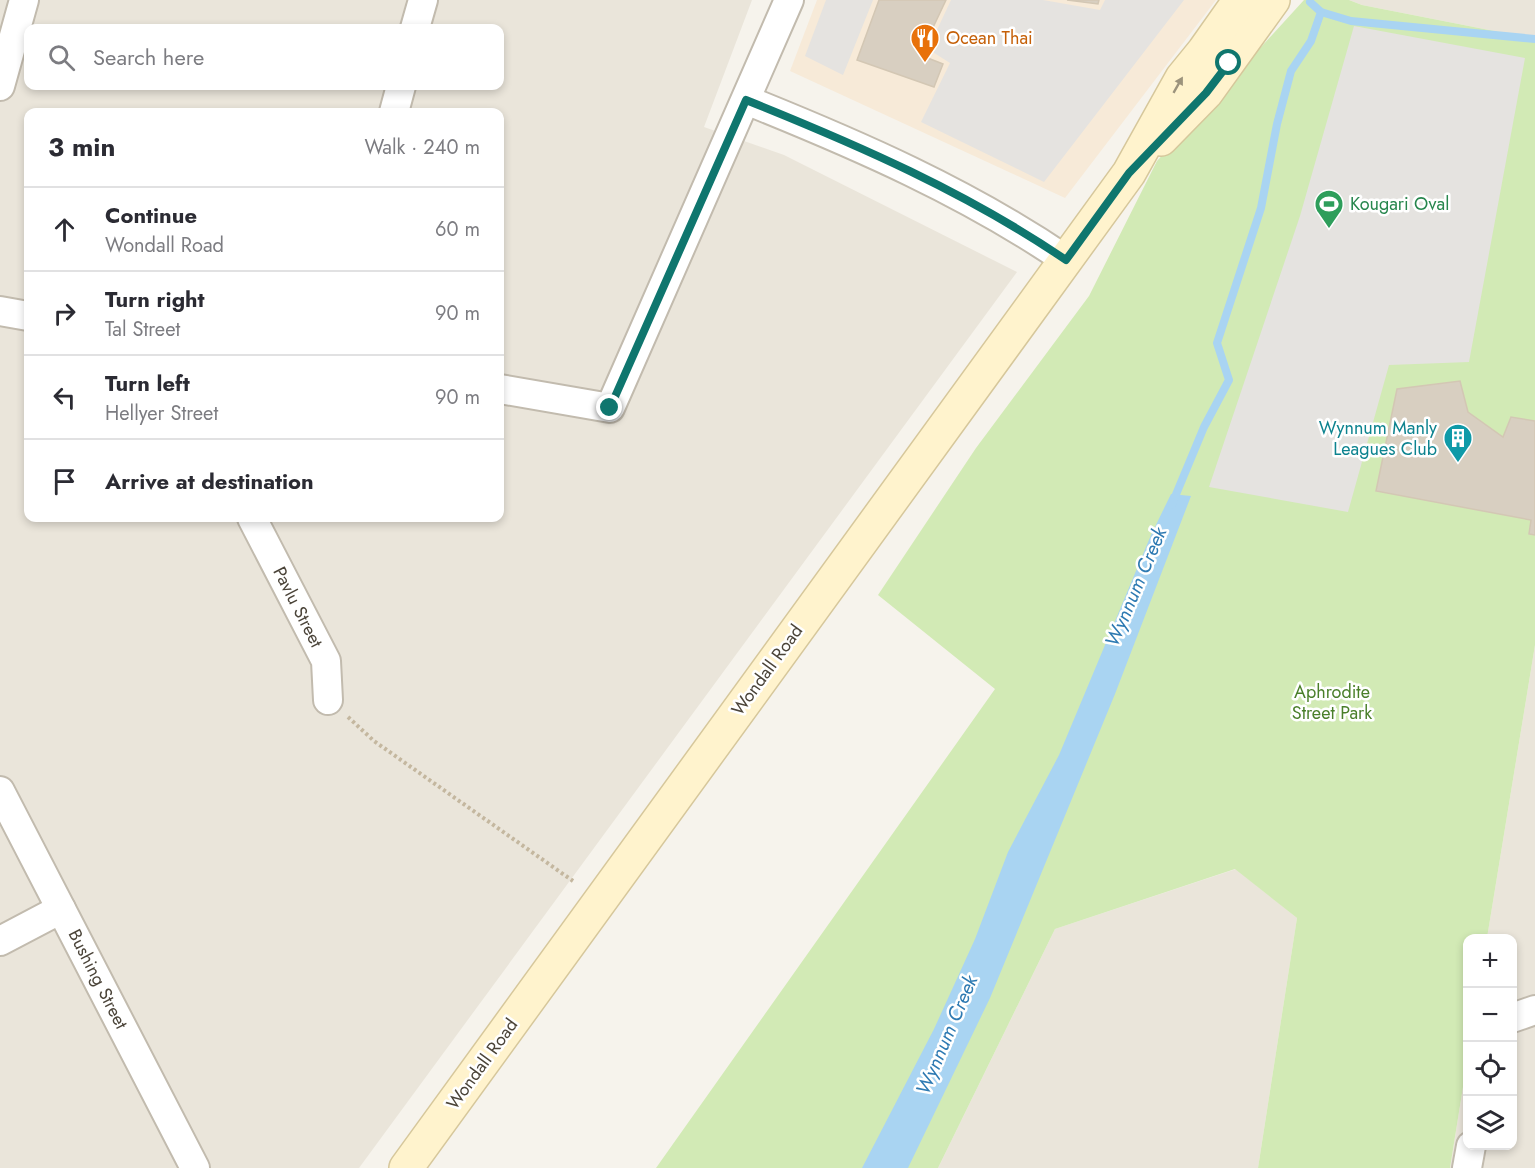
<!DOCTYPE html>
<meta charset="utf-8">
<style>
body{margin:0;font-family:Jost,sans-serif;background:#f7f7f7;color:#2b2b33}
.controls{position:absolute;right:18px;bottom:18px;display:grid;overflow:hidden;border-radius:12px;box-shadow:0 3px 9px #0003}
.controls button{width:54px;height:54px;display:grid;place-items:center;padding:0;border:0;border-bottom:2px solid #e1e1e2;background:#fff;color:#2b2b33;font:30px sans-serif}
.stop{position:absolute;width:18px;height:18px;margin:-14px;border:4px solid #0f766e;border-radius:50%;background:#fff}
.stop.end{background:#0f766e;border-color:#fff;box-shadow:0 2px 6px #0008}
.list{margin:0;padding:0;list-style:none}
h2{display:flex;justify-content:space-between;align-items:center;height:78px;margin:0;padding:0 24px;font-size:26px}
h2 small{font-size:20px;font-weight:400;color:#7c7c81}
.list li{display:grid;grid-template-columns:39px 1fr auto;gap:18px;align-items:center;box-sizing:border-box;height:84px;padding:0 24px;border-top:2px solid #e1e1e2}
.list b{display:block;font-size:22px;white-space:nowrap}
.list p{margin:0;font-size:20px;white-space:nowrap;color:#7c7c81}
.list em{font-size:20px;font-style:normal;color:#7c7c81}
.icon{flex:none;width:33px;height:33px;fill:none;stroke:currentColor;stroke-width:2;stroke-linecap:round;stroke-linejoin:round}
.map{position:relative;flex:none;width:1535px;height:1168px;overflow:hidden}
.search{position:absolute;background:#fff;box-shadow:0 3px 9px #0003;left:24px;top:24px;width:480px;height:66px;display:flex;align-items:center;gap:15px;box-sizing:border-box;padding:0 21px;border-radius:12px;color:#7c7c81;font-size:22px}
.panel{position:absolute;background:#fff;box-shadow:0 3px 9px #0003;left:24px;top:108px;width:480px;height:414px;border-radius:12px}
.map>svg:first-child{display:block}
</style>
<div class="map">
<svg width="1535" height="1168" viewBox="0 0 1535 1168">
<rect width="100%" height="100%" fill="#f6f3ec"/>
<g fill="#eae5da" fill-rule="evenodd">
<path d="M 0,0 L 752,0 L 704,127 L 784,155 L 1017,272 L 359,1168 L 0,1168 ZM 28,28 L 500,28 L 500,86 L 28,86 ZM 28,112 L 500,112 L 500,518 L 28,518 Z"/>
<path d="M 1349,0 L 1535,0 L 1535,39 L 1362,5 Z"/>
<path d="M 1535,645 L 1535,1168 L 1450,1168 L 1467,1062 L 1468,1146 L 1512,1146 L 1512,938 L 1487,938 Z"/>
<path d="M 1236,869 L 1297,918 L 1258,1168 L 938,1168 L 1055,929 Z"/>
</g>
<path fill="#f7ead8" d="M 817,0 L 1216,0 L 1065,198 L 790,71 Z"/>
<path fill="#d2eab5" d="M 1304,0 L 1349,0 L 1362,5 L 1535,39 L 1535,645 L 1487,938 L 1468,938 L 1467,1062 L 1450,1168 L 1258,1168 L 1297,918 L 1235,869 L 1055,929 L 938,1168 L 656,1168 L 995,689 L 878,595 L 976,448 L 1089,296 L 1157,161 Z"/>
<g fill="#e5e3e0">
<path d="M 826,0 L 873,0 L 843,75 L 805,56 Z"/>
<path d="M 951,0 L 1043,0 L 1100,10 L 1105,0 L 1184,0 L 1044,182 L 921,122 L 950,63 L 928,49 Z"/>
<path d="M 1354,26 L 1525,58 L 1469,362 L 1389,365 L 1348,512 L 1209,487 L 1300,216 Z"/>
</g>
<path fill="#a9d4f2" d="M 1171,494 L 1191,496 L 1115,694 L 990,998 L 908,1168 L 862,1168 L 934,1029 L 975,939 L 1008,852 L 1059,755 L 1151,535 Z"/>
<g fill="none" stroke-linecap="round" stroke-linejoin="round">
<g stroke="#a9d4f2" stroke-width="8">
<path d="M 1321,12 L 1351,21 L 1535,39"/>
<path d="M 1172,504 L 1204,427 L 1229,380 L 1217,343 L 1261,208 L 1277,124 L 1291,71 L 1311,41 L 1321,12 L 1310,2"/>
</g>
</g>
<g fill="#d8cfc1" stroke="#d3c7b4" stroke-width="1.5">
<path d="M 879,0 L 946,0 L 920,55 L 943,64 L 934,87 L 857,60 Z"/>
<path d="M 1067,0 L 1099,0 L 1098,4 Z"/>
<path d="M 1460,381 L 1468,412 L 1503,437 L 1511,417 L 1535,421 L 1535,535 L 1529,534 L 1531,520 L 1376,491 L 1397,389 Z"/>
</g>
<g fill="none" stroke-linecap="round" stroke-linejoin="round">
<g stroke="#c2bbae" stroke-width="32">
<g id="street">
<path d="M 415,28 L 423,0"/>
<path d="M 0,86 L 24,0"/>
<path d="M 746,100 C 858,145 966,192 1066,260"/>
<path d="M 394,112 L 401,86"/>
<path d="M 0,311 L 28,316"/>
<path d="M 500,389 L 610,408 L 789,0"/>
<path d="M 252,518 L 326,661 L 328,700"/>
<path d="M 0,791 L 195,1168"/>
<path d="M 0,941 L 61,909"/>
<path d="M 1512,1018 L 1535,1010"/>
<path d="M 1467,1168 L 1471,1146"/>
</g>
</g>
<g stroke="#d6c79b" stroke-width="36">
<g id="secondary">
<path d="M 1161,139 L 1206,93 L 1273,0"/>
<path d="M 406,1168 L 1129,173 L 1182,78 L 1204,51 L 1240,0"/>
</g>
</g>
<path stroke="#c4b79f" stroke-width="4" stroke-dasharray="3 3" stroke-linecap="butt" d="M 348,717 L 374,741 L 573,881"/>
<use href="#street" stroke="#fff" stroke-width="28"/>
<use href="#secondary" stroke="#fff3cd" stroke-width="33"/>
</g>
<defs><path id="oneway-solid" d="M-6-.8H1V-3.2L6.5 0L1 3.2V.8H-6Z" transform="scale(1.5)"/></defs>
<use fill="#9c937c" href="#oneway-solid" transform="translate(1178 85) rotate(-60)"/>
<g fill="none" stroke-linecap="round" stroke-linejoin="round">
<path stroke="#0f766e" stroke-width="8" d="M 610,408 L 746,100 C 858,145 966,192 1066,260 L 1129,173 L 1206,93 L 1229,63"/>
</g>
<defs>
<g id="restaurant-pin" transform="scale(1.5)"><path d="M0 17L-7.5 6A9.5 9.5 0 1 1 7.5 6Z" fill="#e8710a" stroke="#fff"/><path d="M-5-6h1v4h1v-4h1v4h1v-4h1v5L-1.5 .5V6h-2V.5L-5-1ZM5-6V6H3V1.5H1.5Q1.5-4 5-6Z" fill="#fff"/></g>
<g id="stadium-pin" transform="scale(1.5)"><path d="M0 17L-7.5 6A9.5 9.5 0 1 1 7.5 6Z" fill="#2e9e5b" stroke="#fff"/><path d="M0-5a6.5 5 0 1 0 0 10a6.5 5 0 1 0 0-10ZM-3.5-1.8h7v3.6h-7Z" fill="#fff"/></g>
<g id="building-pin" transform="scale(1.5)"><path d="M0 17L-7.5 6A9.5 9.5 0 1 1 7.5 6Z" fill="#0f9aa8" stroke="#fff"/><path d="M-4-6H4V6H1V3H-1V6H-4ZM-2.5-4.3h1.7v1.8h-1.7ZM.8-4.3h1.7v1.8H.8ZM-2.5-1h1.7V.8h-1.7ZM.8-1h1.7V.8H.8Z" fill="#fff"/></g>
</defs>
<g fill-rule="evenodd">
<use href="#restaurant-pin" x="925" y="38"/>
<use href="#stadium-pin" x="1329" y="204"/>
<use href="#building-pin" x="1458" y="438"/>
</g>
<g text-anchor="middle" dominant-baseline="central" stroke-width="5" stroke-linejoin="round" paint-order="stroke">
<g font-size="18" fill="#c56008" stroke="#fff" text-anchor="start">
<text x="946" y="38">Ocean Thai</text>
</g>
<g font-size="18" fill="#27864d" stroke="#fff" text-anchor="start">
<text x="1350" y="204">Kougari Oval</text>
</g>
<g font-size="18" fill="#0d838f" stroke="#fff" text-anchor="end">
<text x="1437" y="428">Wynnum Manly<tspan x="1437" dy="21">Leagues Club</tspan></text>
</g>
<g font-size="18" fill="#4b4439" stroke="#fff">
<text transform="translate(298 607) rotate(63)">Pavlu Street</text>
<text transform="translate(767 670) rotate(-54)">Wondall Road</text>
<text transform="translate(98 979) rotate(63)">Bushing Street</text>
<text transform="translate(482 1064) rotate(-54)">Wondall Road</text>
</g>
<g font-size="18" fill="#4a7f2a" stroke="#fff">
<text x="1332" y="692">Aphrodite<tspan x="1332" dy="21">Street Park</tspan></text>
</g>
<g font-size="20" font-style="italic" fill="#2e7ab2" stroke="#fff">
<text transform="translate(1136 587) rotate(-67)">Wynnum Creek</text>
<text transform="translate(947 1035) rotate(-67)">Wynnum Creek</text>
</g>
</g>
</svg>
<div class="controls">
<button>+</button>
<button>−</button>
<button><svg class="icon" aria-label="locate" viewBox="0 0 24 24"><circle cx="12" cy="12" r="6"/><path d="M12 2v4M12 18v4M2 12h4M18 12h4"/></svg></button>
<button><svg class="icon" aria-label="layers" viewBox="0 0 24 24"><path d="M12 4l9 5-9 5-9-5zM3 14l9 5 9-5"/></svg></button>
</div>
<div class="stop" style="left:1229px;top:63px"></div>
<div class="stop end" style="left:610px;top:408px"></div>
<div class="search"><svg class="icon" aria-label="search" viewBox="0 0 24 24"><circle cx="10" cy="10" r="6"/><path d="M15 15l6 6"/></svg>Search here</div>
<section class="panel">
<h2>3 min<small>Walk · 240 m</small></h2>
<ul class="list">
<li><svg class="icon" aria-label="ahead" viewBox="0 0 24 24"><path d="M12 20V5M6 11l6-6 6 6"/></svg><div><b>Continue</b><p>Wondall Road</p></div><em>60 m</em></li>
<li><svg class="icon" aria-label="right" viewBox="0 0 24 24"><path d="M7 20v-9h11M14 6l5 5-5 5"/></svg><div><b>Turn right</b><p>Tal Street</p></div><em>90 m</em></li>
<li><svg class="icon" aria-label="left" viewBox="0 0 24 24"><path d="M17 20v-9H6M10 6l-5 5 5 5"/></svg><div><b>Turn left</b><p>Hellyer Street</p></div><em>90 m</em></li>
<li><svg class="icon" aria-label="arrive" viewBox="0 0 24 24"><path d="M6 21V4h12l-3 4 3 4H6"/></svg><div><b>Arrive at destination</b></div></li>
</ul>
</section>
</div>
